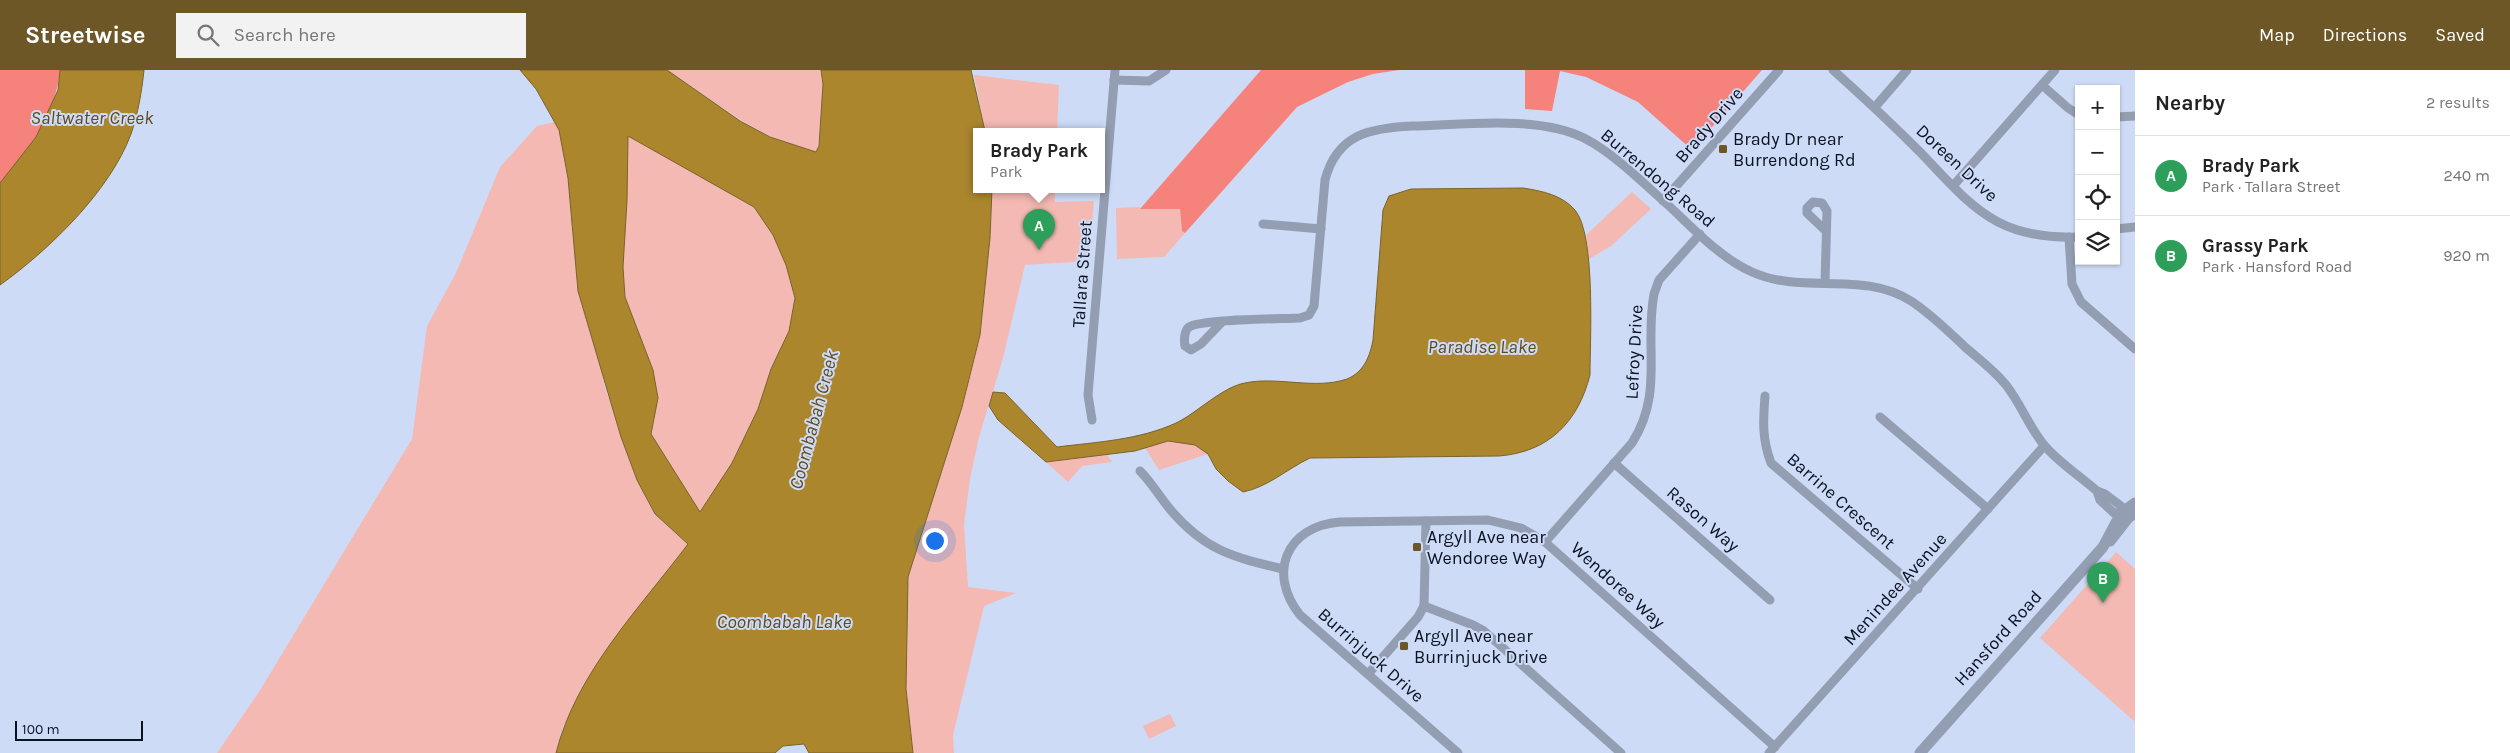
<!DOCTYPE html>
<meta charset="utf-8">
<style>
body{margin:0;font-family:Karla,sans-serif;background:#f2f2f2;color:#222}
.controls{position:absolute;right:15px;top:15px;display:grid;overflow:hidden;border-radius:0px;box-shadow:0 1px 4px #0004}
.controls button{width:45px;height:45px;display:grid;place-items:center;padding:0;border:0;border-bottom:1px solid #e0e0e0;background:#fff;color:#222;font:25px sans-serif}
.scale{position:absolute;left:15px;bottom:12px;width:128px;box-sizing:border-box;padding-left:5px;border:2px solid #0a1121;border-top:0;font-size:14px;line-height:18px;white-space:nowrap;color:#0a1121;-webkit-text-stroke:4px #cedbf7;paint-order:stroke}
.you{position:absolute;left:934px;top:470px;width:18px;height:18px;margin:-12px;border:4px solid #fff;border-radius:50%;background:#1a73e8;box-shadow:0 0 0 8px #1a73e833}
.badge{display:grid;place-items:center;width:32px;height:32px;border-radius:50%;background:#6d5727;color:#fff;font-size:16px;font-weight:700}
.pin{position:absolute;translate:-50% -41px;filter:drop-shadow(0 1px 2px #0008)}
.pin::after{content:'';position:absolute;top:26px;width:18px;height:15px;background:inherit;clip-path:polygon(0 0,100% 0,50% 100%)}
.popup{position:absolute;left:973px;top:58px;width:132px;height:65px;box-sizing:border-box;display:grid;place-content:center;border-radius:0px;background:#fff;filter:drop-shadow(0 1px 4px #0005);font-size:16px;white-space:nowrap;color:#767676}
.popup b{font-size:19px;color:#222}
.popup::after{content:'';position:absolute;left:50%;top:100%;margin-left:-10px;border:10px solid transparent;border-top-color:#fff}
.list{margin:0;padding:0;list-style:none}
h2{display:flex;justify-content:space-between;align-items:center;height:65px;margin:0;padding:0 20px;font-size:21px}
h2 small{font-size:16px;font-weight:400;color:#767676}
.list li{display:grid;grid-template-columns:32px 1fr auto;gap:15px;align-items:center;box-sizing:border-box;height:80px;padding:0 20px;border-top:1px solid #e0e0e0}
.list b{display:block;font-size:19px;white-space:nowrap}
.list p{margin:0;font-size:16px;white-space:nowrap;color:#767676}
.list em{font-size:16px;font-style:normal;color:#767676}
.icon{flex:none;width:28px;height:28px;fill:none;stroke:currentColor;stroke-width:2;stroke-linecap:round;stroke-linejoin:round}
.map{position:relative;flex:none;width:2135px;height:683px;overflow:hidden}
header{display:flex;align-items:center;gap:30px;box-sizing:border-box;height:70px;padding:0 25px;background:#6d5727;color:#fff}
header strong{font-size:24px}
nav{display:flex;gap:28px;margin-inline-start:auto;font-size:18px}
.search{width:350px;height:45px;background:#f2f2f2;display:flex;align-items:center;gap:12px;box-sizing:border-box;padding:0 18px;border-radius:0px;color:#767676;font-size:19px}
main{display:flex}
aside{flex:1;background:#fff}
.map>svg:first-child{display:block}
</style>
<header>
<strong>Streetwise</strong>
<div class="search"><svg class="icon" aria-label="search" viewBox="0 0 24 24"><circle cx="10" cy="10" r="6"/><path d="M15 15l6 6"/></svg>Search here</div>
<nav><a>Map</a><a>Directions</a><a>Saved</a></nav>
</header>
<main>
<div class="map">
<svg width="2135" height="683" viewBox="0 0 2135 683">
<rect width="100%" height="100%" fill="#cedbf7"/>
<g fill="#f4b9b3">
<path d="M 667,0 L 821,0 L 823,14 L 818,80 L 816,82 C 758,70 715,31 667,0 Z"/>
<path d="M 974,5 L 1059,15 L 1057,61 L 985,61 Z"/>
<path d="M 555,52 L 559,60 L 568,108 L 573,167 L 605,317 L 637,410 L 654,444 L 688,474 L 645,528 L 563,656 L 556,683 L 217,683 L 259,622 L 412,369 L 427,256 L 456,203 L 500,97 L 537,56 Z"/>
<path d="M 628,65 L 754,137 L 773,165 L 786,195 L 795,228 L 789,261 L 771,299 L 758,339 L 732,393 L 700,443 L 651,364 L 658,328 L 653,300 L 625,227 L 623,197 Z"/>
<path d="M 992,119 L 1055,119 L 1055,132 L 1094,131 L 1089,191 L 1025,195 L 1003,288 L 979,367 L 970,409 L 964,455 L 968,517 L 1016,523 L 984,536 L 953,665 L 954,683 L 913,683 L 906,619 L 908,507 L 962,337 L 980,265 L 990,168 Z"/>
<path d="M 1632,122 L 1651,139 L 1611,176 L 1589,189 L 1586,165 Z"/>
<path d="M 1140,137 L 1140,139 L 1180,139 L 1182,161 L 1185,163 L 1164,187 L 1117,189 L 1116,138 Z"/>
<path d="M 1168,371 L 1195,375 L 1208,384 L 1159,400 L 1145,378 Z"/>
<path d="M 1107,385 L 1112,392 L 1082,396 L 1068,412 L 1046,392 Z"/>
<path d="M 2116,482 L 2135,499 L 2135,652 L 2040,568 Z"/>
<path d="M 1170,644 L 1176,656 L 1149,669 L 1143,656 Z"/>
</g>
<g fill="#f5827b">
<path d="M 0,0 L 60,0 C 56,42 29,83 0,113 Z"/>
<path d="M 1261,0 L 1399,0 L 1373,4 L 1348,12 L 1297,37 L 1185,163 L 1182,161 L 1180,139 L 1140,139 Z"/>
<path d="M 1525,0 L 1762,0 L 1692,80 L 1638,32 L 1586,7 L 1560,1 L 1552,41 L 1525,39 Z"/>
</g>
<g fill="#ab862d" stroke="#7b6329" fill-rule="evenodd">
<path d="M 60,0 L 144,0 C 142,20 138,44 131,64 C 110,121 49,180 0,215 L 0,113 L 36,67 L 58,20 Z"/>
<path d="M 520,0 L 667,0 L 740,51 L 770,67 L 816,82 L 819,76 L 823,14 L 821,0 L 971,0 L 985,61 L 976,61 L 976,119 L 992,119 L 990,168 L 980,265 L 962,337 L 908,507 L 906,619 L 913,683 L 809,683 L 804,674 L 783,676 L 775,683 L 556,683 C 576,603 639,539 688,474 L 655,444 L 637,410 L 621,367 L 578,221 L 568,108 L 559,60 L 536,19 ZM 628,66 L 754,137 L 773,165 L 786,195 L 795,228 L 789,261 L 771,299 L 758,339 L 732,393 L 700,442 L 651,364 L 658,328 L 653,300 L 625,227 L 623,197 L 627,131 Z"/>
<path d="M 1523,118 C 1542,121 1562,125 1575,140 C 1596,165 1590,270 1590,305 C 1578,352 1549,382 1499,386 L 1310,388 C 1287,399 1268,417 1243,422 L 1228,411 L 1216,399 L 1208,384 L 1195,375 L 1168,371 L 1135,381 L 1046,392 L 998,350 L 989,336 L 993,322 L 1005,323 L 1057,377 C 1097,372 1139,370 1176,353 C 1197,343 1222,317 1245,313 C 1277,306 1315,320 1347,309 C 1364,302 1370,286 1373,270 L 1383,140 L 1389,126 L 1411,119 Z"/>
</g>
<g fill="none" stroke-linecap="round" stroke-linejoin="round">
<g stroke="#949eb2" stroke-width="9">
<path d="M 1833,0 C 1863,27 1893,55 1921,83 C 1944,107 1968,136 1998,152 C 2023,165 2051,168 2079,167"/>
<path d="M 1114,10 L 1149,11 L 1166,0"/>
<path d="M 2042,15 L 2068,38 L 2079,45"/>
<path d="M 1875,37 L 1907,0"/>
<path d="M 2116,47 L 2135,46"/>
<path d="M 1953,116 L 2055,0"/>
<path d="M 1663,131 L 1779,0"/>
<path d="M 1263,154 L 1321,159"/>
<path d="M 2116,159 L 2135,157"/>
<path d="M 2069,167 L 2072,214 L 2081,232 L 2135,279"/>
<path d="M 1825,213 L 1827,141 L 1822,133 L 1813,132 L 1807,138 L 1807,143 L 1826,161"/>
<path d="M 1221,253 L 1201,274 L 1191,280 L 1185,276 C 1184,271 1184,261 1189,257 C 1201,249 1280,249 1300,248 L 1309,245 L 1314,236 L 1325,110 C 1337,64 1370,58 1412,56 C 1462,55 1539,45 1584,68 C 1615,84 1642,112 1668,135 C 1693,158 1720,188 1752,202 C 1803,225 1862,200 1911,231 C 1931,244 1948,261 1965,277 C 1979,289 1995,301 2006,315 C 2021,334 2029,357 2044,375 C 2058,392 2080,406 2097,421 L 2105,424 L 2121,436 L 2121,443"/>
<path d="M 1765,326 C 1763,351 1762,369 1771,393 L 1918,519"/>
<path d="M 1880,347 L 1988,439"/>
<path d="M 1092,350 L 1088,325 L 1115,0"/>
<path d="M 1614,393 L 1770,530"/>
<path d="M 1140,401 C 1152,413 1159,426 1169,438 C 1204,480 1232,487 1283,499"/>
<path d="M 2097,421 L 2100,430 L 2114,443 L 2121,443 L 2124,446"/>
<path d="M 1545,472 L 1632,373 C 1664,323 1644,277 1654,224 L 1659,210 L 1700,164"/>
<path d="M 1424,536 L 1473,555 L 1484,561 L 1621,683"/>
<path d="M 1369,603 L 1418,547 L 1424,536 L 1426,451"/>
<path d="M 1458,683 L 1300,545 C 1267,504 1286,456 1340,452 L 1488,450 L 1521,458 L 1545,472 L 1775,677"/>
<path d="M 1769,683 L 2044,376"/>
</g>
<g stroke="#949eb2" stroke-width="11">
<path d="M 2110,471 L 2128,448 L 2135,443"/>
<path d="M 1920,683 L 2103,477 L 2121,443 L 2135,433"/>
</g>
</g>
<g fill="#6d5727" stroke="#cedbf7" stroke-width="2">
<rect x="1718" y="74" width="10" height="10" rx="2.5"/>
<rect x="1412" y="472" width="10" height="10" rx="2.5"/>
<rect x="1399" y="571" width="10" height="10" rx="2.5"/>
</g>
<g text-anchor="middle" dominant-baseline="central" stroke-width="4" stroke-linejoin="round" paint-order="stroke">
<g font-size="18" fill="#0a1121" stroke="#cedbf7">
<text transform="translate(1709 55) rotate(-49)">Brady Drive</text>
<text transform="translate(1957 93) rotate(43)">Doreen Drive</text>
<text transform="translate(1658 108) rotate(40)">Burrendong Road</text>
<text transform="translate(1082 204) rotate(-86)">Tallara Street</text>
<text transform="translate(1634 282) rotate(-87)">Lefroy Drive</text>
<text transform="translate(1841 431) rotate(41)">Barrine Crescent</text>
<text transform="translate(1703 449) rotate(41)">Rason Way</text>
<text transform="translate(1618 515) rotate(42)">Wendoree Way</text>
<text transform="translate(1895 519) rotate(-48)">Menindee Avenue</text>
<text transform="translate(1998 568) rotate(-48)">Hansford Road</text>
<text transform="translate(1371 585) rotate(41)">Burrinjuck Drive</text>
</g>
<g font-size="18" fill="#0a1121" stroke="#cedbf7" text-anchor="start">
<text x="1733" y="69">Brady Dr near<tspan x="1733" dy="21">Burrendong Rd</tspan></text>
<text x="1427" y="467">Argyll Ave near<tspan x="1427" dy="21">Wendoree Way</tspan></text>
<text x="1414" y="566">Argyll Ave near<tspan x="1414" dy="21">Burrinjuck Drive</tspan></text>
</g>
<g font-size="19" font-style="italic" fill="#5f4b1c" stroke="#cedbf7">
<text x="92" y="48">Saltwater Creek</text>
<text x="1482" y="277">Paradise Lake</text>
<text transform="translate(814 350) rotate(-75)">Coombabah Creek</text>
<text x="784" y="552">Coombabah Lake</text>
</g>
</g>
</svg>
<div class="controls">
<button>+</button>
<button>−</button>
<button><svg class="icon" aria-label="locate" viewBox="0 0 24 24"><circle cx="12" cy="12" r="6"/><path d="M12 2v4M12 18v4M2 12h4M18 12h4"/></svg></button>
<button><svg class="icon" aria-label="layers" viewBox="0 0 24 24"><path d="M12 4l9 5-9 5-9-5zM3 14l9 5 9-5"/></svg></button>
</div>
<div class="scale">100 m</div>
<div class="you"></div>
<div class="pin badge" style="left:1039px;top:180px;background:#2e9e5b">A</div>
<div class="popup"><b>Brady Park</b>Park</div>
<div class="pin badge" style="left:2103px;top:533px;background:#2e9e5b">B</div>
</div>
<aside>
<h2>Nearby<small>2 results</small></h2>
<ul class="list">
<li><span class="badge" style="background:#2e9e5b">A</span><div><b>Brady Park</b><p>Park · Tallara Street</p></div><em>240 m</em></li>
<li><span class="badge" style="background:#2e9e5b">B</span><div><b>Grassy Park</b><p>Park · Hansford Road</p></div><em>920 m</em></li>
</ul>
</aside>
</main>
